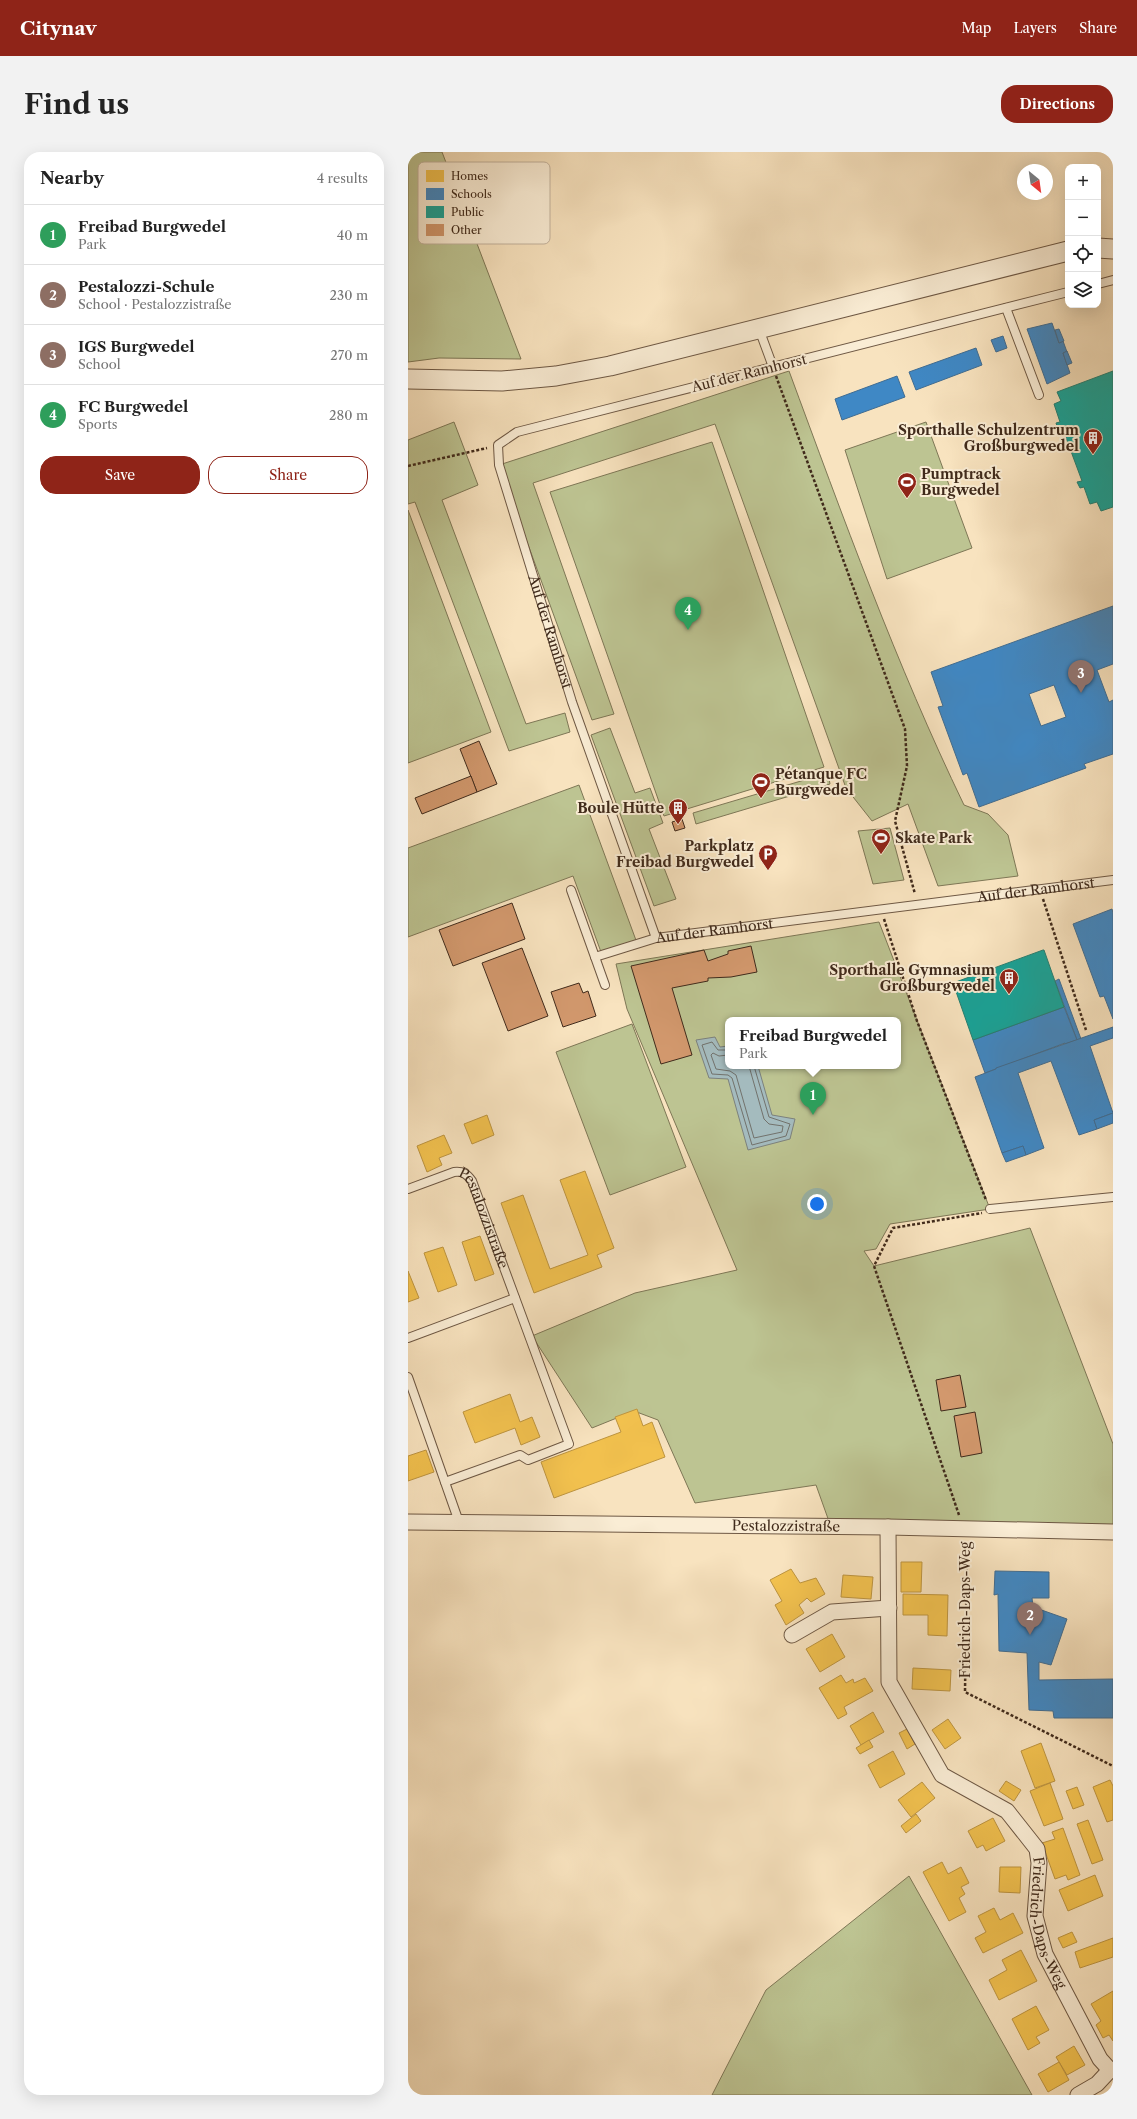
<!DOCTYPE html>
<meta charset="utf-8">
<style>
body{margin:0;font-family:"Libre Caslon Text",serif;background:#f2f2f2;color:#222}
.controls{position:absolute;right:12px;top:12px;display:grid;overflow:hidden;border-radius:8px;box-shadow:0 4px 16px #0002}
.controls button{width:36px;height:36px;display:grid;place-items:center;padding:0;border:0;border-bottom:1px solid #e0e0e0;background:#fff;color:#222;font:20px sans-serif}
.compass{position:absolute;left:609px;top:12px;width:36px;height:36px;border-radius:50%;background:#fff;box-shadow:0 4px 16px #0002;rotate:151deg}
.you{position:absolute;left:409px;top:1052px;width:14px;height:14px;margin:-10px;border:3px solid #fff;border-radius:50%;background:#1a73e8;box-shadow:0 0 0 6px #1a73e833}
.badge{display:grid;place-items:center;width:26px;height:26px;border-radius:50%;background:#8f2418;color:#fff;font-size:13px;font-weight:700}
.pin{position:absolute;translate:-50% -33px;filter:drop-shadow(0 1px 2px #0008)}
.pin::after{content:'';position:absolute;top:21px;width:14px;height:12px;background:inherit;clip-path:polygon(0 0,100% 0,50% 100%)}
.popup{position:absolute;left:317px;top:865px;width:176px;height:52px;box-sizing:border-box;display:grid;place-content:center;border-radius:8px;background:#fff;filter:drop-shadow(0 1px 3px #0005);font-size:13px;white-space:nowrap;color:#767676}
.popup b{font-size:15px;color:#222}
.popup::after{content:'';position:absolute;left:50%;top:100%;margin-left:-8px;border:8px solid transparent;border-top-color:#fff}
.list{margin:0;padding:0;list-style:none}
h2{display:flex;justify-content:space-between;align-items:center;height:52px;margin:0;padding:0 16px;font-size:17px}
h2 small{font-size:13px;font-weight:400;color:#767676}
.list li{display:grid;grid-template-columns:26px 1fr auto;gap:12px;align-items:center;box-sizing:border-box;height:60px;padding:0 16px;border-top:1px solid #e0e0e0}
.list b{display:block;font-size:15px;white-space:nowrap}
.list p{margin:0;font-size:13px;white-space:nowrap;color:#767676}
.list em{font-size:13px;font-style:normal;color:#767676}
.actions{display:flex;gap:8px;padding:12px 16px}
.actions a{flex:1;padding:9px 0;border:1px solid #8f2418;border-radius:16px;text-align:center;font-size:14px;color:#8f2418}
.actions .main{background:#8f2418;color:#fff}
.icon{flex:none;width:22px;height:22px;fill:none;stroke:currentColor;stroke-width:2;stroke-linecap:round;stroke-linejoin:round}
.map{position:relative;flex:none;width:705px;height:1943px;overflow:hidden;border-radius:16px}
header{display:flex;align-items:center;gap:24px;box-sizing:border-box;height:56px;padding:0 20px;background:#8f2418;color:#fff}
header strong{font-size:19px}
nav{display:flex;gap:22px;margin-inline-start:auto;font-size:14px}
.intro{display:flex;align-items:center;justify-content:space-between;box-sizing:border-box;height:96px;padding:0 24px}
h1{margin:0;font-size:28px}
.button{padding:10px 18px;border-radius:16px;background:#8f2418;color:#fff;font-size:14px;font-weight:700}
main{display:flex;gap:24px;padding:0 24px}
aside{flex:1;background:#fff;border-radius:16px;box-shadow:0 4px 16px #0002}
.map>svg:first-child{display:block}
</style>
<header>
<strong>Citynav</strong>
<nav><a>Map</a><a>Layers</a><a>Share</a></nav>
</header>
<div class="intro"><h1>Find us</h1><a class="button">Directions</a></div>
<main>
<aside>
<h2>Nearby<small>4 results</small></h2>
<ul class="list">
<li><span class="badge" style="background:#2e9e5b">1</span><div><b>Freibad Burgwedel</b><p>Park</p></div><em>40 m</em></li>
<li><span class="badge" style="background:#8d6e63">2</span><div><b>Pestalozzi-Schule</b><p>School · Pestalozzistraße</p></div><em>230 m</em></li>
<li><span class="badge" style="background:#8d6e63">3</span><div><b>IGS Burgwedel</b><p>School</p></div><em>270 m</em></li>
<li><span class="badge" style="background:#2e9e5b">4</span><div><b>FC Burgwedel</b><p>Sports</p></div><em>280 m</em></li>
</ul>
<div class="actions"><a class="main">Save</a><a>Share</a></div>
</aside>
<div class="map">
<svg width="705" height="1943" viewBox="0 0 705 1943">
<rect width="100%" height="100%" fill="#f8e3bf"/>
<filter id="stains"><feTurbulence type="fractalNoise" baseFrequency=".005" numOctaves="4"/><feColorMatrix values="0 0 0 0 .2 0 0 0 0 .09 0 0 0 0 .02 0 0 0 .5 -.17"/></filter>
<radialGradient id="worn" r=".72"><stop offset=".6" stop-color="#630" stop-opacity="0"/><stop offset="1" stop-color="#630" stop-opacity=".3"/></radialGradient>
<g fill="#bdc492" stroke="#7e7756" fill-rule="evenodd">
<path d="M 0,0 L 34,0 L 113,207 L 31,206 L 0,210 Z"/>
<path d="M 381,219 C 435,365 488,512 556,653 L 580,662 L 600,683 L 610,724 L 530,734 L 500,652 L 464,669 L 438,636 L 307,272 L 125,331 L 206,562 L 184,568 L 91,313 Z"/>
<path d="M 46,270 L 70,333 L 34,348 L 118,572 L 157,561 L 162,580 L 101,599 L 7,350 L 0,352 L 0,288 Z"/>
<path d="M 518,270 L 564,396 L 479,427 L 437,298 Z"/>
<path d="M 304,290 L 416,615 L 256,664 L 142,340 Z"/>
<path d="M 0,358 L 83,580 L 0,611 Z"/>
<path d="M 202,576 L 227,641 L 242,636 L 255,671 L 241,677 L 268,747 L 246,754 L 183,583 Z"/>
<path d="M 420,621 L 422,632 L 288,672 L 285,661 Z"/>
<path d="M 171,633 L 229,791 L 193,800 L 165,724 L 0,785 L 0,696 Z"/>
<path d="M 482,676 L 496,728 L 465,732 L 450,679 Z"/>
<path d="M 471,770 L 582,1057 L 482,1072 L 468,1097 L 456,1099 L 466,1114 L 622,1076 L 705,1292 L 705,1380 L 423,1375 L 408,1333 L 287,1351 L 250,1268 L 226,1259 L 184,1276 L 124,1184 L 227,1141 L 329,1118 L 219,857 L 208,812 ZM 320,868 L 490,868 L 490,914 L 320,914 Z"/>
<path d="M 224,872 L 278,1015 L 202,1043 L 148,900 Z"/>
<path d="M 501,1724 L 624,1943 L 304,1943 L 358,1838 Z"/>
</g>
<path fill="#a4bbbe" stroke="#7c817d" d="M 307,885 L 312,895 L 320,894 L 320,914 L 350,914 L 364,963 L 387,967 L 382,987 L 340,998 L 320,927 L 301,926 L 288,888 Z"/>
<g fill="#f2c14e" stroke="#bd943f">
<path d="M 79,963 L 86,983 L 64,992 L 56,972 Z"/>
<path d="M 36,983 L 44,1001 L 31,1006 L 34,1013 L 19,1020 L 9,994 Z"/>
<path d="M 177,1019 L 206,1096 L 189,1103 L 194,1115 L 126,1141 L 93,1051 L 115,1043 L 142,1117 L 180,1103 L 152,1028 Z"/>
<path d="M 72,1084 L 86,1122 L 67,1129 L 54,1090 Z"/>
<path d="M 35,1095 L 49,1133 L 30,1140 L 16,1101 Z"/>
<path d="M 0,1119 L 11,1146 L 0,1150 Z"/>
<path d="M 102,1242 L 112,1270 L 124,1265 L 132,1285 L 113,1293 L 107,1276 L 67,1291 L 55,1260 Z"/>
<path d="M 229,1257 L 235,1274 L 244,1270 L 257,1305 L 146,1346 L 133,1310 L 213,1280 L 207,1265 Z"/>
<path d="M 18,1298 L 26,1320 L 0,1329 L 0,1304 Z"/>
<path d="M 493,1410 L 514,1410 L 513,1440 L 493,1440 Z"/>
<path d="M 383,1417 L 392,1431 L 408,1426 L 417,1442 L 403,1450 L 399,1446 L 391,1453 L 396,1461 L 378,1473 L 367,1453 L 374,1449 L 362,1428 Z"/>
<path d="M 435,1423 L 465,1425 L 463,1447 L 433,1445 Z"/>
<path d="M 495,1442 L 540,1443 L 539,1484 L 520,1483 L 520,1463 L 495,1463 Z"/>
<path d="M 424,1482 L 437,1505 L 412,1520 L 398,1497 Z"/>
<path d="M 505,1516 L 543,1518 L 542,1539 L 504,1537 Z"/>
<path d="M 433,1523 L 438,1531 L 445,1527 L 446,1531 L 457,1526 L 465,1539 L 436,1555 L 439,1562 L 430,1567 L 411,1536 Z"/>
<path d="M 465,1560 L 476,1580 L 453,1593 L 442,1574 Z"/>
<path d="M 540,1567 L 553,1586 L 537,1597 L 524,1578 Z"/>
<path d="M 499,1577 L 507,1592 L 499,1597 L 491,1581 Z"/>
<path d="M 461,1588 L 465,1595 L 452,1602 L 448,1596 Z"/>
<path d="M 633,1591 L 647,1629 L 627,1636 L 613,1599 Z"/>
<path d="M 485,1599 L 497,1622 L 472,1636 L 460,1613 Z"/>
<path d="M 702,1628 L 705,1634 L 705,1668 L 699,1670 L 685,1635 Z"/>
<path d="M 598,1629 L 613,1638 L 606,1649 L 591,1639 Z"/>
<path d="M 514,1630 L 527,1646 L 503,1665 L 490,1648 Z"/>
<path d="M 642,1631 L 655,1667 L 636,1674 L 622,1639 Z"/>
<path d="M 669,1635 L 676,1653 L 665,1657 L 658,1639 Z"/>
<path d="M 508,1662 L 513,1669 L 498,1681 L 493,1674 Z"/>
<path d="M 585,1666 L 597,1689 L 578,1699 L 575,1693 L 569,1696 L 560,1679 Z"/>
<path d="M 680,1668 L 695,1708 L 684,1712 L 669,1672 Z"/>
<path d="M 655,1676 L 672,1723 L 660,1728 L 658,1723 L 647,1727 L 634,1691 L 647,1687 L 644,1680 Z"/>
<path d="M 534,1710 L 540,1722 L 553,1715 L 561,1731 L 553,1735 L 557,1742 L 551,1746 L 558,1760 L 541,1769 L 515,1720 Z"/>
<path d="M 592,1715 L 613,1715 L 612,1741 L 591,1740 Z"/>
<path d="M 687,1723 L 695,1744 L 660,1759 L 651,1738 Z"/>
<path d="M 586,1756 L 592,1768 L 605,1761 L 615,1781 L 575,1801 L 567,1786 L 578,1780 L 570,1764 Z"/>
<path d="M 664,1780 L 669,1790 L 655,1796 L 650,1786 Z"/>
<path d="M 705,1786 L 705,1805 L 672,1816 L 667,1800 Z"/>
<path d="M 613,1798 L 629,1829 L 591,1848 L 581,1828 L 599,1818 L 594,1808 Z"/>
<path d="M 705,1839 L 705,1889 L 701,1883 L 695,1886 L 688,1873 L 693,1869 L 683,1852 Z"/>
<path d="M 628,1854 L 641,1878 L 628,1885 L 632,1891 L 620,1898 L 604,1867 Z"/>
<path d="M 666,1894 L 677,1913 L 659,1923 L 648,1905 Z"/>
<path d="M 651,1910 L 661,1928 L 640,1940 L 630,1922 Z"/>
</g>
<g fill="#3f88c5" stroke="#3f6c92" fill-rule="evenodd">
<path d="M 644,171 L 651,191 L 655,189 L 659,200 L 655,201 L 662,221 L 639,232 L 619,177 Z"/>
<path d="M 651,177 L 656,189 L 651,191 L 647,178 Z"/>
<path d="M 595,184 L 599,196 L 588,200 L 583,188 Z"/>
<path d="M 568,196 L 574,213 L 508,238 L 501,220 Z"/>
<path d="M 659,199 L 664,211 L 659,213 L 655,201 Z"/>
<path d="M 489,224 L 497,245 L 434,268 L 427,247 Z"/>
<path d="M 705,454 L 705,512 L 689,518 L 701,550 L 705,548 L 705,602 L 676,612 L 678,616 L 571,655 L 559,621 L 555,623 L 530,555 L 535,554 L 523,520 ZM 646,533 L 658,565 L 633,574 L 621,542 Z"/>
<path d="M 704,757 L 705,761 L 705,867 L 696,844 L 692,845 L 665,772 Z"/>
<path d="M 651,827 L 673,887 L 669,888 L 647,829 Z"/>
<path d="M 656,855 L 669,888 L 657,892 L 657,891 L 577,921 L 565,888 Z"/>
<path d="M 705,875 L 705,886 L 682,894 L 705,961 L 686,968 L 689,977 L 671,983 L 643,909 L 610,921 L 636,996 L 618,1003 L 615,994 L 594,1001 L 567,925 L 588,917 L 588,916 Z"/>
<path d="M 705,961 L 705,971 L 689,977 L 686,968 Z"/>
<path d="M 615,994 L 618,1003 L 598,1010 L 594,1001 Z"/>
<path d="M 587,1419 L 641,1420 L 641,1446 L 624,1446 L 625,1455 L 659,1467 L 643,1513 L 631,1510 L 631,1528 L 705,1527 L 705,1566 L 646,1566 L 645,1559 L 621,1558 L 619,1501 L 591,1499 L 590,1442 L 586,1443 Z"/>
</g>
<g fill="#17a398" stroke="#237f72">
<path d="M 705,219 L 705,355 L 693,359 L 689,350 L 682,352 L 676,335 L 672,336 L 669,330 L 674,329 L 654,275 L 650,277 L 648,271 L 652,270 L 646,252 L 653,249 L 649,240 Z"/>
<path d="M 635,798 L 636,798 L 656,855 L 565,888 L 545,831 Z"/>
</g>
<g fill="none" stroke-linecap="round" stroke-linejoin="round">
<g stroke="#72726c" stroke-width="1">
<path d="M 320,898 L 310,898 L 304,890 L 294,893 L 304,922 L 320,923 L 324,926 L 344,993 L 378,984 L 382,972 L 361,965 L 346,914"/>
<path d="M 320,903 L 311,904 L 305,901 L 303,903 L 308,917 L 322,919 L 328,923 L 346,986 L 374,980 L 375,974 L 361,972 L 356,967 L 341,914"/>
</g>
</g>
<g fill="#d2986d" stroke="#402a1b">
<path d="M 71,589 L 89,632 L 69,640 L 52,597 Z"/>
<path d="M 63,624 L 69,640 L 14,662 L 7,646 Z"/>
<path d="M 274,667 L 277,676 L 267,679 L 264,670 Z"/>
<path d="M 104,751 L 117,787 L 45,814 L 31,778 Z"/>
<path d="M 343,794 L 349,820 L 323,825 L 300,826 L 300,829 L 264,836 L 284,903 L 253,912 L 223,814 L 296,798 L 300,809 L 320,802 L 320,799 Z"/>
<path d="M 114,796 L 140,864 L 100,879 L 74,811 Z"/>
<path d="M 171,831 L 175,841 L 180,839 L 188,864 L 155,875 L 143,840 Z"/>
<path d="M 552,1223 L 558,1255 L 533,1259 L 528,1228 Z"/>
<path d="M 567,1260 L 574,1301 L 553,1305 L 546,1264 Z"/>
</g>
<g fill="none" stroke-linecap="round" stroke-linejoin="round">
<g stroke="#6e5844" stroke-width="10">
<g id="service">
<path d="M 690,132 L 705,128"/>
<path id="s1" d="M 660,140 L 109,280 L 90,293 L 91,313 L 164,550 L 248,786 L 705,728"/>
<path d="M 598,156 L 631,243"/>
<path d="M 351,177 L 365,215"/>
<path d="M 163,738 L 187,805 L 248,786"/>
<path d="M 187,805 L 197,833"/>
<path id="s2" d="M 0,1037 L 46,1020 C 55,1019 59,1022 64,1029 L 161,1292 L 120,1308 L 112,1303 L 37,1330"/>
<path d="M 582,1057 L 705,1045"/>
<path d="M 0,1186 L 107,1146"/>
<path d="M 0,1225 L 51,1370"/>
</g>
</g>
<g stroke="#6e5844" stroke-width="17">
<g id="minor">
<path id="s3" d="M 0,1370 L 480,1375 L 705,1380"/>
<path id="s4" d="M 480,1375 L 481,1530 L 534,1623 L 599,1659 L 629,1697 L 631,1711 L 627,1764 L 637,1802 L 692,1907 L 702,1918 L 705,1918"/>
<path d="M 384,1483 L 424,1460 L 481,1456"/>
<path d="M 670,1943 L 689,1932 L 702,1918"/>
</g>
</g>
<g stroke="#6e5844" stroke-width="21">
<g id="tertiary">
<path d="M 690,96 L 705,97"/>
<path d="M 0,227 L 94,229 L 148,224 L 202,214 L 660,99"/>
</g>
</g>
<g stroke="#402a1b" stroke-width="2.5" stroke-dasharray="3 2" stroke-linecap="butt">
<path d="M 368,224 L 497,577 L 499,614 L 487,669 L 507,742"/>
<path d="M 0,314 L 79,296"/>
<path d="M 635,747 L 678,878"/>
<path d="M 476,767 L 509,869 L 578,1048"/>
<path d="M 551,1363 L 466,1114 L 485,1076 L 574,1061"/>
<path d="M 559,1391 L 557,1540 L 705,1614"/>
</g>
<use href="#service" stroke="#faedd5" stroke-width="8"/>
<use href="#minor" stroke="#faedd5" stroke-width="15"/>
<use href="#tertiary" stroke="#faedd5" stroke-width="19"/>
</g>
<defs>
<g id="building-pin" transform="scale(1)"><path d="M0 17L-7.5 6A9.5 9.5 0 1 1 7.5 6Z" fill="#8f2418" stroke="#faedd5"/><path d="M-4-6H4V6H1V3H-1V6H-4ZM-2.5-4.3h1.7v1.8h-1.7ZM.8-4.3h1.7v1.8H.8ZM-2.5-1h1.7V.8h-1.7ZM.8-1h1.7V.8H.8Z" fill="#fff"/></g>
<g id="stadium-pin" transform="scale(1)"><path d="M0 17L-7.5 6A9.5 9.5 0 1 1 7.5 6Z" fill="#8f2418" stroke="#faedd5"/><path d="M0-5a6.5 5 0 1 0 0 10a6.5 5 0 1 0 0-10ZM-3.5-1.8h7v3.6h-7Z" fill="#fff"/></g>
<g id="parking-pin" transform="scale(1)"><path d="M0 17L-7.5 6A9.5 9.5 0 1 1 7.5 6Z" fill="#8f2418" stroke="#faedd5"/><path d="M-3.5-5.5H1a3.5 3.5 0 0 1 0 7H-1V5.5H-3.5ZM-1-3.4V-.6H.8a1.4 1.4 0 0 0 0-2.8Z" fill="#fff"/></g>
</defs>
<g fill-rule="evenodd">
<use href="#building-pin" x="685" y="286"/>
<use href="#stadium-pin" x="499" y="330"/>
<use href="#stadium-pin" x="353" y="630"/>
<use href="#building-pin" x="270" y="656"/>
<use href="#stadium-pin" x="473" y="686"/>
<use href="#parking-pin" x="360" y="702"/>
<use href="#building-pin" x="601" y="826"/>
</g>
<g text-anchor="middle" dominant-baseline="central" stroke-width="4" stroke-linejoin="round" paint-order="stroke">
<g font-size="14" fill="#402a1b" stroke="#faedd5">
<text transform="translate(341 221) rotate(-14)">Auf der Ramhorst</text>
<text stroke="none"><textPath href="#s1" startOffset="786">Auf der Ramhorst</textPath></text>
<text stroke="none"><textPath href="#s1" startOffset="1493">Auf der Ramhorst</textPath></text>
<text stroke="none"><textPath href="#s1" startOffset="1169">Auf der Ramhorst</textPath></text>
<text stroke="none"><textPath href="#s2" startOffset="109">Pestalozzistraße</textPath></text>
<text stroke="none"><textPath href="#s3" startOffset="378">Pestalozzistraße</textPath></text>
<text transform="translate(557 1458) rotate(-90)">Friedrich-Daps-Weg</text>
<text stroke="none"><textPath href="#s4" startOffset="461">Friedrich-Daps-Weg</textPath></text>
</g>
<g font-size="14" font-weight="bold" fill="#402a1b" stroke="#faedd5" text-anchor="end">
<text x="671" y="278">Sporthalle Schulzentrum<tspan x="671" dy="16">Großburgwedel</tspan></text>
<text x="513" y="322" text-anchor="start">Pumptrack<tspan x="513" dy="16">Burgwedel</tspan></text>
<text x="367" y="622" text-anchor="start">Pétanque FC<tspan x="367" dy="16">Burgwedel</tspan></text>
<text x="256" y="656">Boule Hütte</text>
<text x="487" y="686" text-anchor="start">Skate Park</text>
<text x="346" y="694">Parkplatz<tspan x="346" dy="16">Freibad Burgwedel</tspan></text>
<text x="587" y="818">Sporthalle Gymnasium<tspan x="587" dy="16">Großburgwedel</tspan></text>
</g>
</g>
<rect x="10" y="10" width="132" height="82" rx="6" fill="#faedd5" stroke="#c2b29d" stroke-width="1"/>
<rect x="18" y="18" width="18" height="12" fill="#f2c14e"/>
<rect x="18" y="36" width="18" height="12" fill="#3f88c5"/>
<rect x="18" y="54" width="18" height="12" fill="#17a398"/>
<rect x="18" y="72" width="18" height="12" fill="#d2986d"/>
<g font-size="11" fill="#402a1b">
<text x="43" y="28">Homes</text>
<text x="43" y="46">Schools</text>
<text x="43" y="64">Public</text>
<text x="43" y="82">Other</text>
</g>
<rect width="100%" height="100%" filter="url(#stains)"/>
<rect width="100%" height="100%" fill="url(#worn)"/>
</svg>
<div class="controls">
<button>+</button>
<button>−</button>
<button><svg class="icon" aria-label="locate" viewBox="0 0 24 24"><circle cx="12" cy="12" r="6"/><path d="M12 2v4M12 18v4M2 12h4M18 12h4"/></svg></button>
<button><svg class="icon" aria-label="layers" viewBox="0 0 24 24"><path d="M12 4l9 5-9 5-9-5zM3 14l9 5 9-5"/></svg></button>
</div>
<svg class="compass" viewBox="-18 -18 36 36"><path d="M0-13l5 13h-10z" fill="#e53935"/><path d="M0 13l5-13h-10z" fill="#767676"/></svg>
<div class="you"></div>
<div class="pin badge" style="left:405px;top:963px;background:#2e9e5b">1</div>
<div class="popup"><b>Freibad Burgwedel</b>Park</div>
<div class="pin badge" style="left:622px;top:1483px;background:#8d6e63">2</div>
<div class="pin badge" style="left:673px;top:541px;background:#8d6e63">3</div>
<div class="pin badge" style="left:280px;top:478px;background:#2e9e5b">4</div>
</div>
</main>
